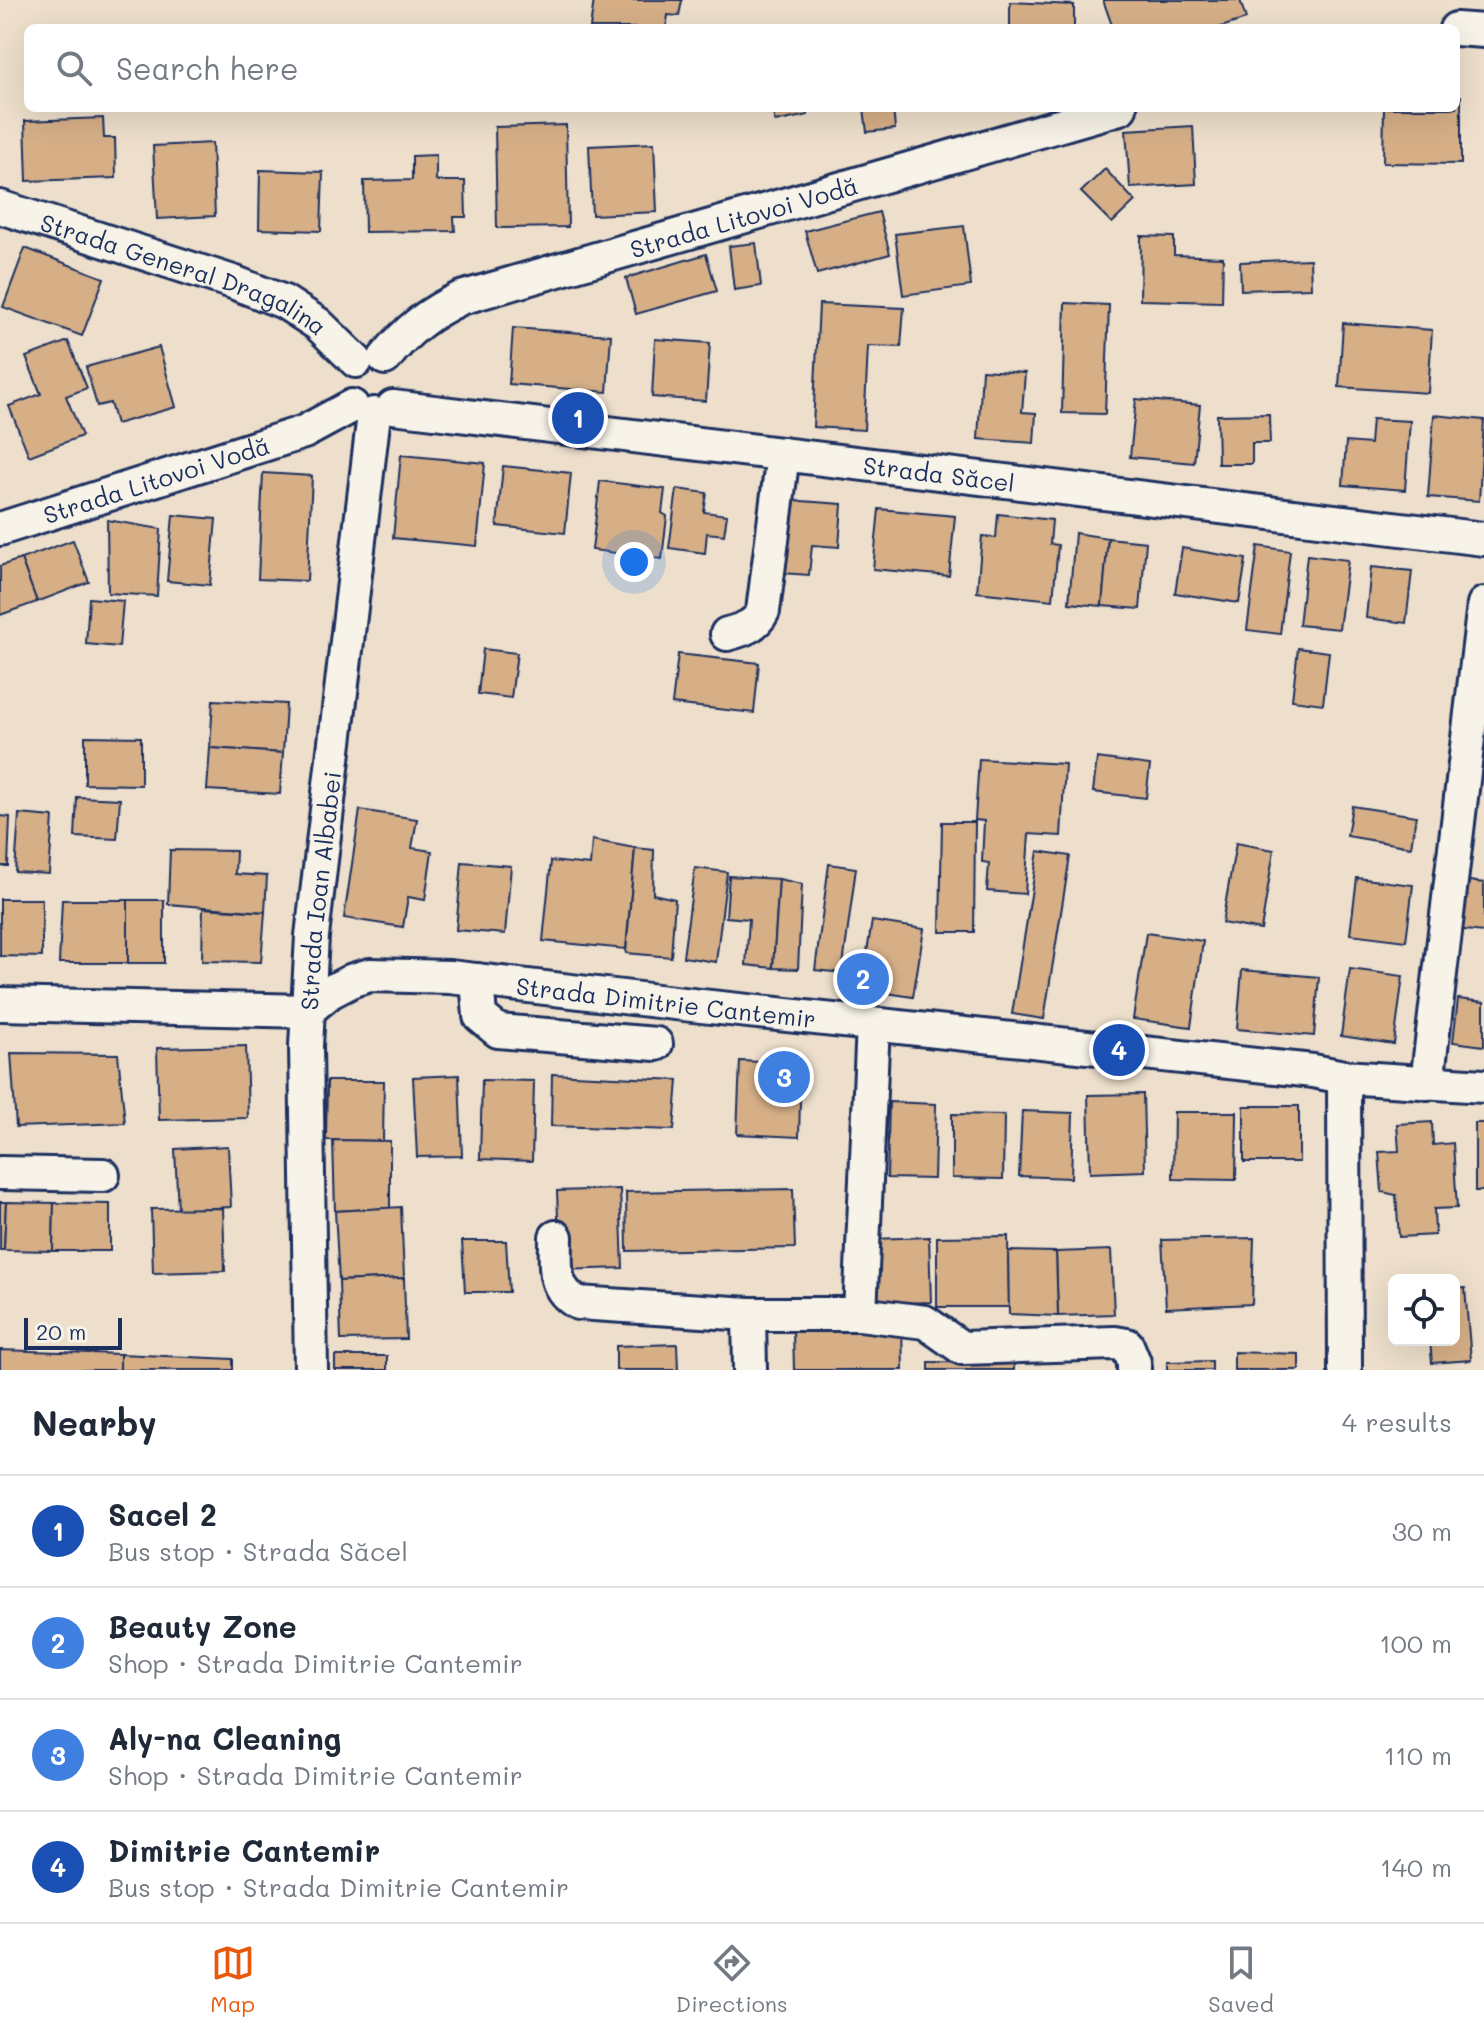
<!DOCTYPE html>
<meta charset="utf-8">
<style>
body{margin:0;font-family:Mali,sans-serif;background:#f6f6f7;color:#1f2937}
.controls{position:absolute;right:24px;bottom:24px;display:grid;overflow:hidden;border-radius:12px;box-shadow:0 8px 32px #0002}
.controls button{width:72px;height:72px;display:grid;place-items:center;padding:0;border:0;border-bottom:2px solid #e0e1e3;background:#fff;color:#1f2937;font:40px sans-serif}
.scale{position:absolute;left:24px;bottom:20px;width:98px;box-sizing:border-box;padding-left:8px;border:4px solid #1b2f5e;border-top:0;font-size:22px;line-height:28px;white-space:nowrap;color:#1b2f5e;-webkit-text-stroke:6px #f7f3e8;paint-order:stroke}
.you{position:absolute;left:634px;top:562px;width:28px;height:28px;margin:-20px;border:6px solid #fff;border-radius:50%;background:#1a73e8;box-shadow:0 0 0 12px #1a73e833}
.badge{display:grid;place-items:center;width:52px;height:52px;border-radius:50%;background:#ea580c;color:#fff;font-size:26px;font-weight:700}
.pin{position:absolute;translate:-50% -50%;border:4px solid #fff;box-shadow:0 2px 8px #0006}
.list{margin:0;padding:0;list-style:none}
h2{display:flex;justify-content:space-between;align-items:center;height:104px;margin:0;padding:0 32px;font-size:34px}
h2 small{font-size:26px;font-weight:400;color:#747a83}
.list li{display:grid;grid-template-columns:52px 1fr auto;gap:24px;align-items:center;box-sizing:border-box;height:112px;padding:0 32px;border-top:2px solid #e0e1e3}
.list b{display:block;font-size:30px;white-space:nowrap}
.list p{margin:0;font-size:26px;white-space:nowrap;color:#747a83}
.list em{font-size:26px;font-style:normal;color:#747a83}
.icon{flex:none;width:44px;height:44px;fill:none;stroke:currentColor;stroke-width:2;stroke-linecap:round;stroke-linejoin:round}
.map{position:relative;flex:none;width:1484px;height:1370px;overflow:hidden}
.search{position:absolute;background:#fff;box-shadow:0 8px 32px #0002;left:24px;right:24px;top:24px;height:88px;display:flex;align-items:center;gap:20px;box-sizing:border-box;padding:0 28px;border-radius:12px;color:#747a83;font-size:30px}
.sheet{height:552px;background:#fff}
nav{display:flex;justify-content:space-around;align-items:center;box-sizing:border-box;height:112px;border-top:2px solid #e0e1e3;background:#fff;font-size:22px;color:#747a83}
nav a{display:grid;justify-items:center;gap:4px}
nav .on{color:#ea580c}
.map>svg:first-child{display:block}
</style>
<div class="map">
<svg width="1484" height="1370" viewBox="0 0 1484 1370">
<rect width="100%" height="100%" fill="#eddfcb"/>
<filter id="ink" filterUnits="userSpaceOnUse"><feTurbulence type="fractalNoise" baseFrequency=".0125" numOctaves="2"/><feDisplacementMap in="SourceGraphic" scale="16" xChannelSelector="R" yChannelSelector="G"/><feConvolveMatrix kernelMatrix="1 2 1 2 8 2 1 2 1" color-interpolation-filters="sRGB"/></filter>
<g filter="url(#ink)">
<g fill="#d6af87" stroke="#1b2f5e" stroke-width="2">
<path d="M 594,0 L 682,0 L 679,16 L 668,15 L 666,28 L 590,28 Z"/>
<path d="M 1103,0 L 1240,0 L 1246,19 L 1218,28 L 1113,28 Z"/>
<path d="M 1010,2 L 1074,5 L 1074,28 L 1010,28 Z"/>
<path d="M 1456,96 L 1461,96 L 1461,164 L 1383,163 L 1384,108 L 1456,108 Z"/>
<path d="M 772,108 L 806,108 L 808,115 L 775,122 Z"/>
<path d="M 864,108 L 893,108 L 895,129 L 867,132 Z"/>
<path d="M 103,118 L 104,138 L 115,138 L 116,178 L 27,181 L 25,121 Z"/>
<path d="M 566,125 L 568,227 L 497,228 L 495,127 Z"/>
<path d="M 1193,126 L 1196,184 L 1130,188 L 1126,130 Z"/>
<path d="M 212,143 L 215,216 L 157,219 L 153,146 Z"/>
<path d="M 654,143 L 657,212 L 592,215 L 589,146 Z"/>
<path d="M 436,155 L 436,181 L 465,181 L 466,217 L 454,217 L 455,231 L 365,232 L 364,181 L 412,180 L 412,156 Z"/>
<path d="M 1105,169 L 1135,201 L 1112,223 L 1081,192 Z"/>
<path d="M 260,170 L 323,172 L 321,231 L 259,229 Z"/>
<path d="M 879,212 L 890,254 L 817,274 L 805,231 Z"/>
<path d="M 964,226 L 971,286 L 903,295 L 895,234 Z"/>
<path d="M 1141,236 L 1174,237 L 1174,255 L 1223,257 L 1222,302 L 1140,300 Z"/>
<path d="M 756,243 L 761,286 L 734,290 L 729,246 Z"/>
<path d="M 25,248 L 104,278 L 82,336 L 3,307 Z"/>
<path d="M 706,254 L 717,291 L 636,314 L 626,278 Z"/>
<path d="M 1310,259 L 1311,288 L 1241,290 L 1240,262 Z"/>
<path d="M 1065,303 L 1109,305 L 1105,414 L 1062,413 Z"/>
<path d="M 819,304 L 904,308 L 901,347 L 868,346 L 864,430 L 813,427 Z"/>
<path d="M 1343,323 L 1432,330 L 1428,393 L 1339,387 Z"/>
<path d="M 513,328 L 611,335 L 607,392 L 509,384 Z"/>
<path d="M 655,339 L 710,343 L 706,401 L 652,397 Z"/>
<path d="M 68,341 L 87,388 L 66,396 L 82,436 L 29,456 L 9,406 L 41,394 L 26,357 Z"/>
<path d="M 159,347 L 176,407 L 116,424 L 110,403 L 97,406 L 86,367 Z"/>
<path d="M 982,370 L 1025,373 L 1022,412 L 1036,413 L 1034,443 L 978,439 Z"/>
<path d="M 1136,399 L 1200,405 L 1194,463 L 1130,457 Z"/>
<path d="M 1269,414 L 1270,443 L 1252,443 L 1252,464 L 1218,464 L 1217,415 Z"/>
<path d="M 1434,415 L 1484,420 L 1479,501 L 1428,497 Z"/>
<path d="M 1372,419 L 1410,421 L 1405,490 L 1343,485 L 1346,442 L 1370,444 Z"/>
<path d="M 401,455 L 485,463 L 477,546 L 393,538 Z"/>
<path d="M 503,466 L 571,473 L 565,533 L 497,526 Z"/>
<path d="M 263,473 L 312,476 L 307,581 L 258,579 Z"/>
<path d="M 600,481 L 665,489 L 662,513 L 667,516 L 662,559 L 592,550 Z"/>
<path d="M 677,489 L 707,493 L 704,512 L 727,515 L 724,535 L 707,533 L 705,553 L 669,548 Z"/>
<path d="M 787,500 L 842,504 L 839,547 L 812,545 L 809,575 L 782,573 Z"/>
<path d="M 879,509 L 955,516 L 949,576 L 873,569 Z"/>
<path d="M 998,514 L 1052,520 L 1050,544 L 1058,545 L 1053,600 L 977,592 L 982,536 L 996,538 Z"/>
<path d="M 173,515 L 216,519 L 210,585 L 167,581 Z"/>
<path d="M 107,520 L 161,529 L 157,596 L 108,593 Z"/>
<path d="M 1075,533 L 1108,538 L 1102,606 L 1069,603 Z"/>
<path d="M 1108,538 L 1146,542 L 1140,609 L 1102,606 Z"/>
<path d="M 73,540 L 89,582 L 37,602 L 21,559 Z"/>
<path d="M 1258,546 L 1290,551 L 1280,634 L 1247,630 Z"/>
<path d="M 1182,548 L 1246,559 L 1239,603 L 1175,593 Z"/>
<path d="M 1307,555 L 1348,560 L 1339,629 L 1299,625 Z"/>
<path d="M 21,559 L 37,602 L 0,615 L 0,566 Z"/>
<path d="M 1371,567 L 1412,571 L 1406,623 L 1366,618 Z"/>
<path d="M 89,598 L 123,601 L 119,647 L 86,644 Z"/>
<path d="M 1298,648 L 1329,652 L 1323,704 L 1292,700 Z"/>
<path d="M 483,649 L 517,653 L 511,698 L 478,694 Z"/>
<path d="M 678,654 L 759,663 L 754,713 L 672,704 Z"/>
<path d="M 213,700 L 286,704 L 283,753 L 210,748 Z"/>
<path d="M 85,736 L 141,737 L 141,785 L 85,784 Z"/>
<path d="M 210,748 L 283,753 L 280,794 L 207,790 Z"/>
<path d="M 1097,758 L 1150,765 L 1146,798 L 1093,792 Z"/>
<path d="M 979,759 L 1065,764 L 1061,836 L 1029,834 L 1025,894 L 987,891 L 989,863 L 982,862 L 984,821 L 975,820 Z"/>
<path d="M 77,797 L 120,799 L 117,839 L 75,837 Z"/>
<path d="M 1352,806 L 1416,816 L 1411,847 L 1347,836 Z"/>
<path d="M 360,810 L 417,819 L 412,848 L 432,851 L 425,900 L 408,897 L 403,927 L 344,918 Z"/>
<path d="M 19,814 L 53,817 L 49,874 L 15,872 Z"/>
<path d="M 0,816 L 10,817 L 8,866 L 0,866 Z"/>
<path d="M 942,822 L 975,822 L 974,932 L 940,932 Z"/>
<path d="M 592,840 L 635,848 L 626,949 L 543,941 L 551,861 L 590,865 Z"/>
<path d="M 1236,843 L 1274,850 L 1261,930 L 1222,923 Z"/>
<path d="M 635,848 L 654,850 L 653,894 L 675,899 L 671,957 L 626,953 Z"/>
<path d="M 170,850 L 236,851 L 235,874 L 267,876 L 265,912 L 168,904 Z"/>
<path d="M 1038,851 L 1070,856 L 1044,1019 L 1012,1014 Z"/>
<path d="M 462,862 L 511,866 L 505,934 L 456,930 Z"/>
<path d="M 829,864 L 856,868 L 842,973 L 815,970 Z"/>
<path d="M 695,868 L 727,872 L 716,962 L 683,957 Z"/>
<path d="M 729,876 L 779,879 L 773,968 L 746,965 L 749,919 L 726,917 Z"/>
<path d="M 1357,878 L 1413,885 L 1406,941 L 1350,934 Z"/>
<path d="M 779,879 L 802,884 L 798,969 L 773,968 Z"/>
<path d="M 1461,880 L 1484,883 L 1484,932 L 1455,929 Z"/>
<path d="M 0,899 L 42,899 L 42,957 L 0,956 Z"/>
<path d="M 62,900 L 128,900 L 128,963 L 59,963 Z"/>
<rect x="128" y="900" width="36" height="63"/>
<path d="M 203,908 L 265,912 L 261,962 L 202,961 Z"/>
<path d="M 872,921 L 924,929 L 913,997 L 861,989 Z"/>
<path d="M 1146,933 L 1203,941 L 1191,1027 L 1133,1019 Z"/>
<path d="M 1350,969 L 1403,976 L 1394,1044 L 1341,1036 Z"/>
<path d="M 1242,970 L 1319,977 L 1314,1036 L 1237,1029 Z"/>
<path d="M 1458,999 L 1484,1002 L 1484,1046 L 1453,1042 Z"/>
<path d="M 246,1046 L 248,1118 L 159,1120 L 157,1048 Z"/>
<path d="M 11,1053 L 118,1054 L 125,1123 L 16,1127 Z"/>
<path d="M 740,1061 L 801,1064 L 799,1137 L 737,1134 Z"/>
<path d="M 552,1074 L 678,1080 L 674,1130 L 551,1126 Z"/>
<path d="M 459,1075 L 462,1156 L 417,1157 L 413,1077 Z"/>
<path d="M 482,1080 L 534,1081 L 532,1161 L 480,1159 Z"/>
<path d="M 327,1081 L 384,1081 L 383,1141 L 326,1140 Z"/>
<path d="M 1143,1094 L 1145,1171 L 1090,1173 L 1088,1095 Z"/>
<path d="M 889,1102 L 936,1104 L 934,1179 L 887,1178 Z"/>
<rect x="1244" y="1106" width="55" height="56"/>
<path d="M 1022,1111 L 1073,1113 L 1071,1178 L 1019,1176 Z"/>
<path d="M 1174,1112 L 1237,1112 L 1236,1180 L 1173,1179 Z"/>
<path d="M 952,1114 L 1004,1115 L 1003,1179 L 952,1178 Z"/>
<path d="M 1432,1122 L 1433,1145 L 1453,1143 L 1457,1208 L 1434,1209 L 1435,1235 L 1399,1237 L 1396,1195 L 1382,1192 L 1379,1152 L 1399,1151 L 1397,1124 Z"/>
<rect x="1475" y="1123" width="9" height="68"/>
<path d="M 333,1140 L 390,1141 L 390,1208 L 335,1211 Z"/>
<path d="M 228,1146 L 231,1207 L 178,1210 L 175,1149 Z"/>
<path d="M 620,1189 L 623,1268 L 560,1270 L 557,1191 Z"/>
<path d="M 793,1189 L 795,1248 L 627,1251 L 626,1192 Z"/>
<path d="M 0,1202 L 6,1202 L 4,1250 L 0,1250 Z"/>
<path d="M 6,1202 L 54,1203 L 53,1251 L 4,1250 Z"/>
<path d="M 54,1203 L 110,1204 L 110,1251 L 53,1251 Z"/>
<path d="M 401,1207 L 404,1278 L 339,1281 L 335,1211 Z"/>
<path d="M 223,1208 L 225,1271 L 153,1273 L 151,1209 Z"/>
<path d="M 1008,1236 L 1009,1307 L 937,1307 L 937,1237 Z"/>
<path d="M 929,1237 L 931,1302 L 874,1304 L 872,1239 Z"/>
<path d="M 1254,1238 L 1252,1304 L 1166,1308 L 1162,1240 Z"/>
<path d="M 462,1241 L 506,1241 L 509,1292 L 465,1292 Z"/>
<path d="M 1111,1250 L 1114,1314 L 1058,1316 L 1056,1252 Z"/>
<path d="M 1008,1251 L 1056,1252 L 1058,1316 L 1009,1314 Z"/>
<path d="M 404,1278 L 406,1339 L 341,1340 L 339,1281 Z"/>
<path d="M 1465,1288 L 1471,1360 L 1432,1363 L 1430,1340 L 1454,1340 L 1454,1289 Z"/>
<path d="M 902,1328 L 903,1370 L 794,1370 L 793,1330 Z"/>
<path d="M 677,1344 L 678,1370 L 616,1370 L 616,1346 Z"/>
<path d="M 0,1350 L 120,1354 L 120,1370 L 0,1370 Z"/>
<path d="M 1234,1352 L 1299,1354 L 1299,1370 L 1234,1370 Z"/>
<path d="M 120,1354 L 233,1359 L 233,1370 L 120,1370 Z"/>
<rect x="335" y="1356" width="52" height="14"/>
<path d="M 1212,1361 L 1212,1370 L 1167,1370 L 1167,1362 Z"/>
<path d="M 929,1362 L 1014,1363 L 1014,1370 L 929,1370 Z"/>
</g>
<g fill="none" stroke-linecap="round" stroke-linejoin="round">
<g stroke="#1b2f5e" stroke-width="38">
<g id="minor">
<path d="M 1456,29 L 1484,31"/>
<path id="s1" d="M 0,207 L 233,282 L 284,302 L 318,324 L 356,361"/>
<path id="s2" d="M 385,358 C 407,330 429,313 461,298 L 1120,108"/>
<path id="s3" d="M 393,407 L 1484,539"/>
<path id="s4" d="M 0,529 L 304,432 L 352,406"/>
<path d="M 727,634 C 742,630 756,626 763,611 L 783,454"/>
<path d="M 477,980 L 480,1016 L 498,1031 L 656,1044"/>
<path id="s5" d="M 0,1004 L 307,1011 L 330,992 L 353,980 L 370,975 L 450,977 L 683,1004 L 1313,1071 L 1344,1077 L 1484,1086"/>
<path d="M 1344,1077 L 1345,1370"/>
<path d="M 1427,1083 L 1484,604"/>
<path d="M 0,1173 L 103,1175"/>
<path d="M 556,1237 C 556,1265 551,1288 578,1303 L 749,1314 L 860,1314 L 925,1322 L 962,1348 L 1115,1343 L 1127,1345 L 1134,1362 L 1134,1370"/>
<path d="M 749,1314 L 750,1370"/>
<path d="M 860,1314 L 873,1024"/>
<path id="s6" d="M 311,1370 L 306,1046 L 312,936 L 374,414"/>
</g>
</g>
<use href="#minor" stroke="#f7f3e8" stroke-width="32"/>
</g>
</g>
<g text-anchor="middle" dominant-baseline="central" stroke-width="6" stroke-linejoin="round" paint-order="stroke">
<g font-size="24" fill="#1b2f5e" stroke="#f7f3e8">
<text stroke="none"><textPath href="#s2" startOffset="392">Strada Litovoi Vodă</textPath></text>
<text stroke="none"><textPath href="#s1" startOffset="196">Strada General Dragalina</textPath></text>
<text stroke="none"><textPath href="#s3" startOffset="550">Strada Săcel</textPath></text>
<text stroke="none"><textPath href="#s4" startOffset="164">Strada Litovoi Vodă</textPath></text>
<text stroke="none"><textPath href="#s6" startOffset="480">Strada Ioan Albabei</textPath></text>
<text stroke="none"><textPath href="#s5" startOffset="678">Strada Dimitrie Cantemir</textPath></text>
</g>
</g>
</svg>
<div class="controls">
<button><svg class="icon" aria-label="locate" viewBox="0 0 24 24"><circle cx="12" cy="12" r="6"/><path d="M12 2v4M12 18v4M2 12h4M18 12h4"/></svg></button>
</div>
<div class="scale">20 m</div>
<div class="you"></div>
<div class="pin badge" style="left:578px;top:418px;background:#1a4fb4">1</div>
<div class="pin badge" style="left:863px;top:979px;background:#3f7fe0">2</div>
<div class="pin badge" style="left:784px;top:1077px;background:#3f7fe0">3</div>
<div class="pin badge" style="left:1119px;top:1050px;background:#1a4fb4">4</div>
<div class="search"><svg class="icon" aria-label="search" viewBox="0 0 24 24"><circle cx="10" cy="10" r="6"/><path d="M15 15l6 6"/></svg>Search here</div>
</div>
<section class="sheet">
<h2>Nearby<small>4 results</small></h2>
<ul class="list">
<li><span class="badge" style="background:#1a4fb4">1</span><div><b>Sacel 2</b><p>Bus stop · Strada Săcel</p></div><em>30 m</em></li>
<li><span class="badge" style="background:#3f7fe0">2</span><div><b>Beauty Zone</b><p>Shop · Strada Dimitrie Cantemir</p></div><em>100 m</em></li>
<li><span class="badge" style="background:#3f7fe0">3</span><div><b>Aly-na Cleaning</b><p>Shop · Strada Dimitrie Cantemir</p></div><em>110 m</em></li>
<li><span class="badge" style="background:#1a4fb4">4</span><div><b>Dimitrie Cantemir</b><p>Bus stop · Strada Dimitrie Cantemir</p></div><em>140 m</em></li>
</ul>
</section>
<nav>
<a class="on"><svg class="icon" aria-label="map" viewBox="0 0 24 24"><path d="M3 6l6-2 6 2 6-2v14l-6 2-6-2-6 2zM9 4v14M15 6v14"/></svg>Map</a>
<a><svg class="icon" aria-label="directions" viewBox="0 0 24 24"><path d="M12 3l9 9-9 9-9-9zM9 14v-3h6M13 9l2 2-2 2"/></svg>Directions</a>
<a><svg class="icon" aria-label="saved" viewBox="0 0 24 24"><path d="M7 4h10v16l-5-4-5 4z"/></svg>Saved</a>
</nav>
